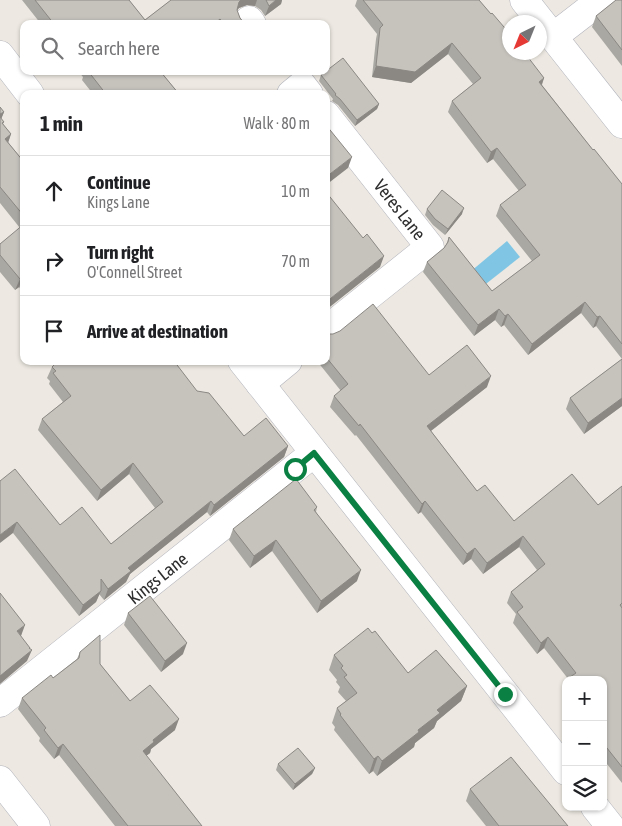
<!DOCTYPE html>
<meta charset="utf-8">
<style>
body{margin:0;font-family:"Asap Condensed",sans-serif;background:#f2f2f2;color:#202124}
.controls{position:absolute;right:15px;bottom:15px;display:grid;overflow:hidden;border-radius:10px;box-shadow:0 1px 4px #0004}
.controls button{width:45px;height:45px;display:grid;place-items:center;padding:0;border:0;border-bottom:1px solid #e0e0e0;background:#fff;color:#202124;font:25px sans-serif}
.compass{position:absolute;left:502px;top:15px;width:45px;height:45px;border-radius:50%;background:#fff;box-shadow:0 1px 4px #0004;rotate:223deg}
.stop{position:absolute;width:15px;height:15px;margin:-11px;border:4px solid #0b8043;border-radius:50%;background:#fff}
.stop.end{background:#0b8043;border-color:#fff;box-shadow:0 1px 5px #0008}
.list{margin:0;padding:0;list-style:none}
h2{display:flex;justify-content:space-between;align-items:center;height:65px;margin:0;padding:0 20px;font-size:21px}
h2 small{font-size:16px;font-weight:400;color:#757577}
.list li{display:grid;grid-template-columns:32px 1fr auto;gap:15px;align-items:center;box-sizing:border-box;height:70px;padding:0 20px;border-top:1px solid #e0e0e0}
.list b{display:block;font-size:19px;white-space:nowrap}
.list p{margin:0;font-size:16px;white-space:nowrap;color:#757577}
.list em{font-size:16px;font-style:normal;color:#757577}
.icon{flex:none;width:28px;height:28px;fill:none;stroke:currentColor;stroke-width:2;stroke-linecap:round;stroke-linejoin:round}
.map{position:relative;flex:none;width:622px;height:826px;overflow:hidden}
.search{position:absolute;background:#fff;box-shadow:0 1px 4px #0004;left:20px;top:20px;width:310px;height:55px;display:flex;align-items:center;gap:12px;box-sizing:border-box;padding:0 18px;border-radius:10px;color:#757577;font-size:19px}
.panel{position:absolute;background:#fff;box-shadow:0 1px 4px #0004;left:20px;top:90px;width:310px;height:275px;border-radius:10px}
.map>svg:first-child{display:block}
</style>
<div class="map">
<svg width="622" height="826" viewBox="0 0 622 826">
<rect width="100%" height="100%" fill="#ede9e2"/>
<path fill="#80c6e4" d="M 507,241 L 520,257 L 482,287 L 470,272 Z"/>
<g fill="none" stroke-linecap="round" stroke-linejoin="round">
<g stroke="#b2b3bc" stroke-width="29">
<g id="minor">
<path d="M 524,0 L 622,124"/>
<path d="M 249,20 L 252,24"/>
<path d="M 553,37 L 601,0"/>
<path d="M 0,55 L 30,94"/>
<path d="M 291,94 L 302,85 L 309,94"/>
<path id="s1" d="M 326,115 L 430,247 L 326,330"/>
<path d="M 242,361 L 566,771"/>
<path d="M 260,384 L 288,361"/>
<path id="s2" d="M 0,703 L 314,453"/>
<path d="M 0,780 L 36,826"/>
<path d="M 595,807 L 610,826"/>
</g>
</g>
<use href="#minor" stroke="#fff" stroke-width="28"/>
</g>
<g fill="#aaa8a3">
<path d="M 22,0 L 129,0 L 145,20 L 171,0 L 282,0 L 281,4 L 265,16 L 261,10 L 255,6 L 247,5 L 239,8 L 237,10 L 240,18 L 245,24 L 41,24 Z"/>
<path d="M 357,0 L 479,0 L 544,78 L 542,85 L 593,150 L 622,184 L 622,406 L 584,434 L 566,409 L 570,398 L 622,359 L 596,326 L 593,328 L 581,313 L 528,355 L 504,325 L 501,327 L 495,320 L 474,336 L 423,272 L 427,262 L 444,248 L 446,245 L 449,237 L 492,291 L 532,261 L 496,216 L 500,205 L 519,191 L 493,159 L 487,163 L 448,112 L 452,101 L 473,84 L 448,54 L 411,83 L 372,77 L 376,39 L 377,34 L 355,6 Z"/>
<path d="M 622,0 L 622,66 L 592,27 L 596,16 L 615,1 Z"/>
<path d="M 78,71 L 164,71 L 162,73 L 179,94 L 93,94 L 82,80 L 83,77 Z"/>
<path d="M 321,75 L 379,104 L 377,109 L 355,126 L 338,105 L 332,101 L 333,99 L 319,81 Z"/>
<path d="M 0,107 L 4,112 L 1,119 L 4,122 L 3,124 L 11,134 L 8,142 L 24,162 L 24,293 L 19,287 L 15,290 L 0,272 L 0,244 L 20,228 L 0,203 Z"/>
<path d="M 427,209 L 462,214 L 445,235 L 433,225 L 425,215 Z"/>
<path d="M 326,334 L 429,375 L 487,387 L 431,431 L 477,491 L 514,521 L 598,505 L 622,486 L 622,783 L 603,759 L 603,680 L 569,680 L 544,648 L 537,654 L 513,623 L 516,614 L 507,603 L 511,592 L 537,570 L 519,547 L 483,574 L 471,559 L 463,565 L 421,512 L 418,514 L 356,435 L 355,436 L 330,407 L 334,396 L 341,391 L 317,361 L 326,361 Z"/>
<path d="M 52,367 L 197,391 L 244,436 L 288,446 L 284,457 L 210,516 L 207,512 L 130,574 L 126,582 L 104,600 L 99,594 L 96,602 L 79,616 L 13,533 L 0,481 L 60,525 L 111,544 L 155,508 L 129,474 L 97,501 L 38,430 L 42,419 L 63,402 L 49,384 L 50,381 L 47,378 Z"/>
<path d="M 317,507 L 316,512 L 357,581 L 317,613 L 272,551 L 250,568 L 229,540 L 233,529 Z"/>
<path d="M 128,613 L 183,654 L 161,672 L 124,625 Z"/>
<path d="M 80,652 L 100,664 L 130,701 L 175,730 L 151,749 L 150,753 L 146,756 L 202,826 L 115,826 L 59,755 L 54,759 L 39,741 L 40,738 L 18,709 L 22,698 L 53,678 L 77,659 Z"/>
<path d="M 334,655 L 408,673 L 467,686 L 461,701 L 437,721 L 434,728 L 415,743 L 414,747 L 377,776 L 373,771 L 369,774 L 334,730 L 335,727 L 332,723 L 337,708 L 346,701 L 338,692 L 340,687 L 336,682 L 337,680 L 329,670 Z"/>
<path d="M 278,764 L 315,768 L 312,774 L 293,790 L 276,770 Z"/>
<path d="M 470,789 L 568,826 L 486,826 L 466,801 Z"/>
</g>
<g fill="#8b8884">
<path d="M 241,0 L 257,0 L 255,6 L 247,5 L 239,8 L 235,13 L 239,2 Z"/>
<path d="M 276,0 L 282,0 L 281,4 L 265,16 L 269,6 Z"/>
<path d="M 452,43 L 448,54 L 411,83 L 372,77 L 376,66 Z"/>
<path d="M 544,78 L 540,89 L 539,82 Z"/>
<path d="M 379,104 L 377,109 L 355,126 L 357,120 Z"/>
<path d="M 4,112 L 0,122 L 0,114 Z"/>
<path d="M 11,134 L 7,146 L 5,139 Z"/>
<path d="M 497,148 L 493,159 L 487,163 L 491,152 Z"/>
<path d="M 352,157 L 348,168 L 326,185 L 326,177 Z"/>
<path d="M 464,208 L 462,214 L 445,235 L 448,229 Z"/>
<path d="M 384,256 L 380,267 L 326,310 L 326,302 Z"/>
<path d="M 23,276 L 19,287 L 15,290 L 20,279 Z"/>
<path d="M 585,302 L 581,313 L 528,355 L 532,344 Z"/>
<path d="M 499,309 L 495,320 L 474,336 L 478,325 Z"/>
<path d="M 508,314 L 504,325 L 501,327 L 505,316 Z"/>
<path d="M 600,316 L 596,326 L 593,328 L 597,317 Z"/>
<path d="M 491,376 L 487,387 L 423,437 L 427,426 Z"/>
<path d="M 622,398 L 622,406 L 584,434 L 588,423 Z"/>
<path d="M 288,446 L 284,457 L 210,516 L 214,505 Z"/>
<path d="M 133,463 L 129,474 L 97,501 L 101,490 Z"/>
<path d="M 211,501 L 207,512 L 130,574 L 126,582 L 104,600 L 108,589 L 128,568 Z"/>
<path d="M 425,501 L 421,512 L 418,514 L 422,504 Z"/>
<path d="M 17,522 L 13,533 L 0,543 L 0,535 Z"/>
<path d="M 523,536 L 519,547 L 483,574 L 487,563 Z"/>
<path d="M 276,540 L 272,551 L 250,568 L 254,556 Z"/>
<path d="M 475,548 L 471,559 L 463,565 L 467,554 Z"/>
<path d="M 361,570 L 357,581 L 317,613 L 321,601 Z"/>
<path d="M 101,591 L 96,602 L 79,616 L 83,605 Z"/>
<path d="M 25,625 L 21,636 L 17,631 Z"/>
<path d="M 548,637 L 544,648 L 537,654 L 541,643 Z"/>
<path d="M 187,643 L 183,654 L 161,672 L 165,661 Z"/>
<path d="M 30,648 L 28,653 L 32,650 L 27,661 L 0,684 L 0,676 Z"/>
<path d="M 467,686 L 461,701 L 437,721 L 434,728 L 415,743 L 414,747 L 377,776 L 382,761 L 418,730 L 437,710 Z"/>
<path d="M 179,719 L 175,730 L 151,749 L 150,753 L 138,762 L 143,751 L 153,740 Z"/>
<path d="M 63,744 L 59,755 L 54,759 L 58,748 Z"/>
<path d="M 378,756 L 373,771 L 369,774 L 374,759 Z"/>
<path d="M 315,768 L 312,774 L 293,790 L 295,784 Z"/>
</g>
<g fill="#c6c3bd" stroke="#8b8884">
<path d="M 35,0 L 129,0 L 145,20 L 171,0 L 241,0 L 239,2 L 237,10 L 240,18 L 245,24 L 224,24 L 220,19 L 214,24 L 54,24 Z"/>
<path d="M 266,0 L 276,0 L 269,6 Z"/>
<path d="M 363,0 L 479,0 L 491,14 L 492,13 L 510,34 L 510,52 L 524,52 L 544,78 L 539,82 L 593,150 L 594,149 L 622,184 L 622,344 L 600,316 L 597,317 L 585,302 L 532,344 L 508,314 L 505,316 L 499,309 L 478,325 L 427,262 L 444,248 L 448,242 L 449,237 L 492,291 L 540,255 L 500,205 L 526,185 L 497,148 L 491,152 L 452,101 L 481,78 L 452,43 L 415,72 L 376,66 L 380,28 L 383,25 Z"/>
<path d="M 616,0 L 622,0 L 622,50 L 596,16 Z"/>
<path d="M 343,58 L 379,104 L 357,120 L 340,99 L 335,95 L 336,94 L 321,75 Z"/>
<path d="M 88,71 L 160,71 L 179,94 L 106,94 Z"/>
<path d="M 0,107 L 4,112 L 0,114 Z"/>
<path d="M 0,117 L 4,122 L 2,123 L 11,134 L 5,139 L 24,162 L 24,216 L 0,187 Z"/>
<path d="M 326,125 L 352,157 L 326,177 Z"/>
<path d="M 442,190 L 464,208 L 448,229 L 435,219 L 427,209 Z"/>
<path d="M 326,192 L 363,238 L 367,234 L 384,256 L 326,302 Z"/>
<path d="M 24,224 L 24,277 L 23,276 L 20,279 L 0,255 L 0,244 Z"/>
<path d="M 373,304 L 429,375 L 467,345 L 491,376 L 427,426 L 477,491 L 485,485 L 514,521 L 572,474 L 598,505 L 622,486 L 622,603 L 620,605 L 622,608 L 622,767 L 603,743 L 603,680 L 572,680 L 570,677 L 576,673 L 548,637 L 541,643 L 517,612 L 523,607 L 511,592 L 545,564 L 523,536 L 487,563 L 475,548 L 467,554 L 425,501 L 422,504 L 360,424 L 359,426 L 334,396 L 348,384 L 326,357 L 326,334 L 333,334 L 340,331 Z"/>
<path d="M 622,359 L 622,398 L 588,423 L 570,398 Z"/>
<path d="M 58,361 L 174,361 L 197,391 L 209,393 L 244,436 L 266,418 L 288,446 L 214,505 L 211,501 L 128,568 L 131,571 L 108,589 L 101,579 L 101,591 L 83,605 L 17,522 L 0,535 L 0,481 L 15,469 L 60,525 L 82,507 L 111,544 L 163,502 L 133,463 L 101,490 L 42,419 L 71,396 L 53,373 L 56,371 L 52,367 Z"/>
<path d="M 296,479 L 317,507 L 314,510 L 361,570 L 321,601 L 276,540 L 254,556 L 233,529 Z"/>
<path d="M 0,593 L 25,625 L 17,631 L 30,648 L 29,648 L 32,650 L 0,676 Z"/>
<path d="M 150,596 L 187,643 L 165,661 L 128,613 Z"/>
<path d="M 368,628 L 372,633 L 375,631 L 408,673 L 436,650 L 467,686 L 437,710 L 440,713 L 418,730 L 419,732 L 382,761 L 378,756 L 374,759 L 340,715 L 341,714 L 337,708 L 357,693 L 344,677 L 347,675 L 341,668 L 343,666 L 334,655 Z"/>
<path d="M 100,635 L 100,664 L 130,701 L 150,685 L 179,719 L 153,740 L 154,742 L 143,751 L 202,826 L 128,826 L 63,744 L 58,748 L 44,730 L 46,728 L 22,698 L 51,675 L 53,678 L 79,658 L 80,652 Z"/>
<path d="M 298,748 L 315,768 L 295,784 L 278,764 Z"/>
<path d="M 511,757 L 568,826 L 499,826 L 470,789 Z"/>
</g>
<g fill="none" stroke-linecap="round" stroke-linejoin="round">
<path stroke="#0b8043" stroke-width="6" d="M 295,469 L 314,453 L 505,694"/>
</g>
<g text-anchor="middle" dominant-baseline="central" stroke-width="4" stroke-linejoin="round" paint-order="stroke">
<g font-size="18" fill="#2e2e2e" stroke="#fff">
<text stroke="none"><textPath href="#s1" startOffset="120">Veres Lane</textPath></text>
<text stroke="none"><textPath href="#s2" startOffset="201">Kings Lane</textPath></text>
</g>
</g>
</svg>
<div class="controls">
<button>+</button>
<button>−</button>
<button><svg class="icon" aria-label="layers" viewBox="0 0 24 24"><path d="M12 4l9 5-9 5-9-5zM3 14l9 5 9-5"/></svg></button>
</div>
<svg class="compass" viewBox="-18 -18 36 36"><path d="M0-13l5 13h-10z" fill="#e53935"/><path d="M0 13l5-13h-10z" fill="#757577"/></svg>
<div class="stop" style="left:295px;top:469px"></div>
<div class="stop end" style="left:505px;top:694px"></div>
<div class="search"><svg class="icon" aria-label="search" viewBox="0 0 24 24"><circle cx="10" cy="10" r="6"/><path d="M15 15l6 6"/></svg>Search here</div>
<section class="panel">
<h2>1 min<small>Walk · 80 m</small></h2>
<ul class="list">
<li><svg class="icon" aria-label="ahead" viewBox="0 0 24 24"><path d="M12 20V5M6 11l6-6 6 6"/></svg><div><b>Continue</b><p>Kings Lane</p></div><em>10 m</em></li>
<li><svg class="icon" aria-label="right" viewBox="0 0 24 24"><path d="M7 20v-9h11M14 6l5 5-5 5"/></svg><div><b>Turn right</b><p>O'Connell Street</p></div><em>70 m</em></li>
<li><svg class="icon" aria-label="arrive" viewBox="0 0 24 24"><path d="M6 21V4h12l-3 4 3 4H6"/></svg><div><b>Arrive at destination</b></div></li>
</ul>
</section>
</div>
